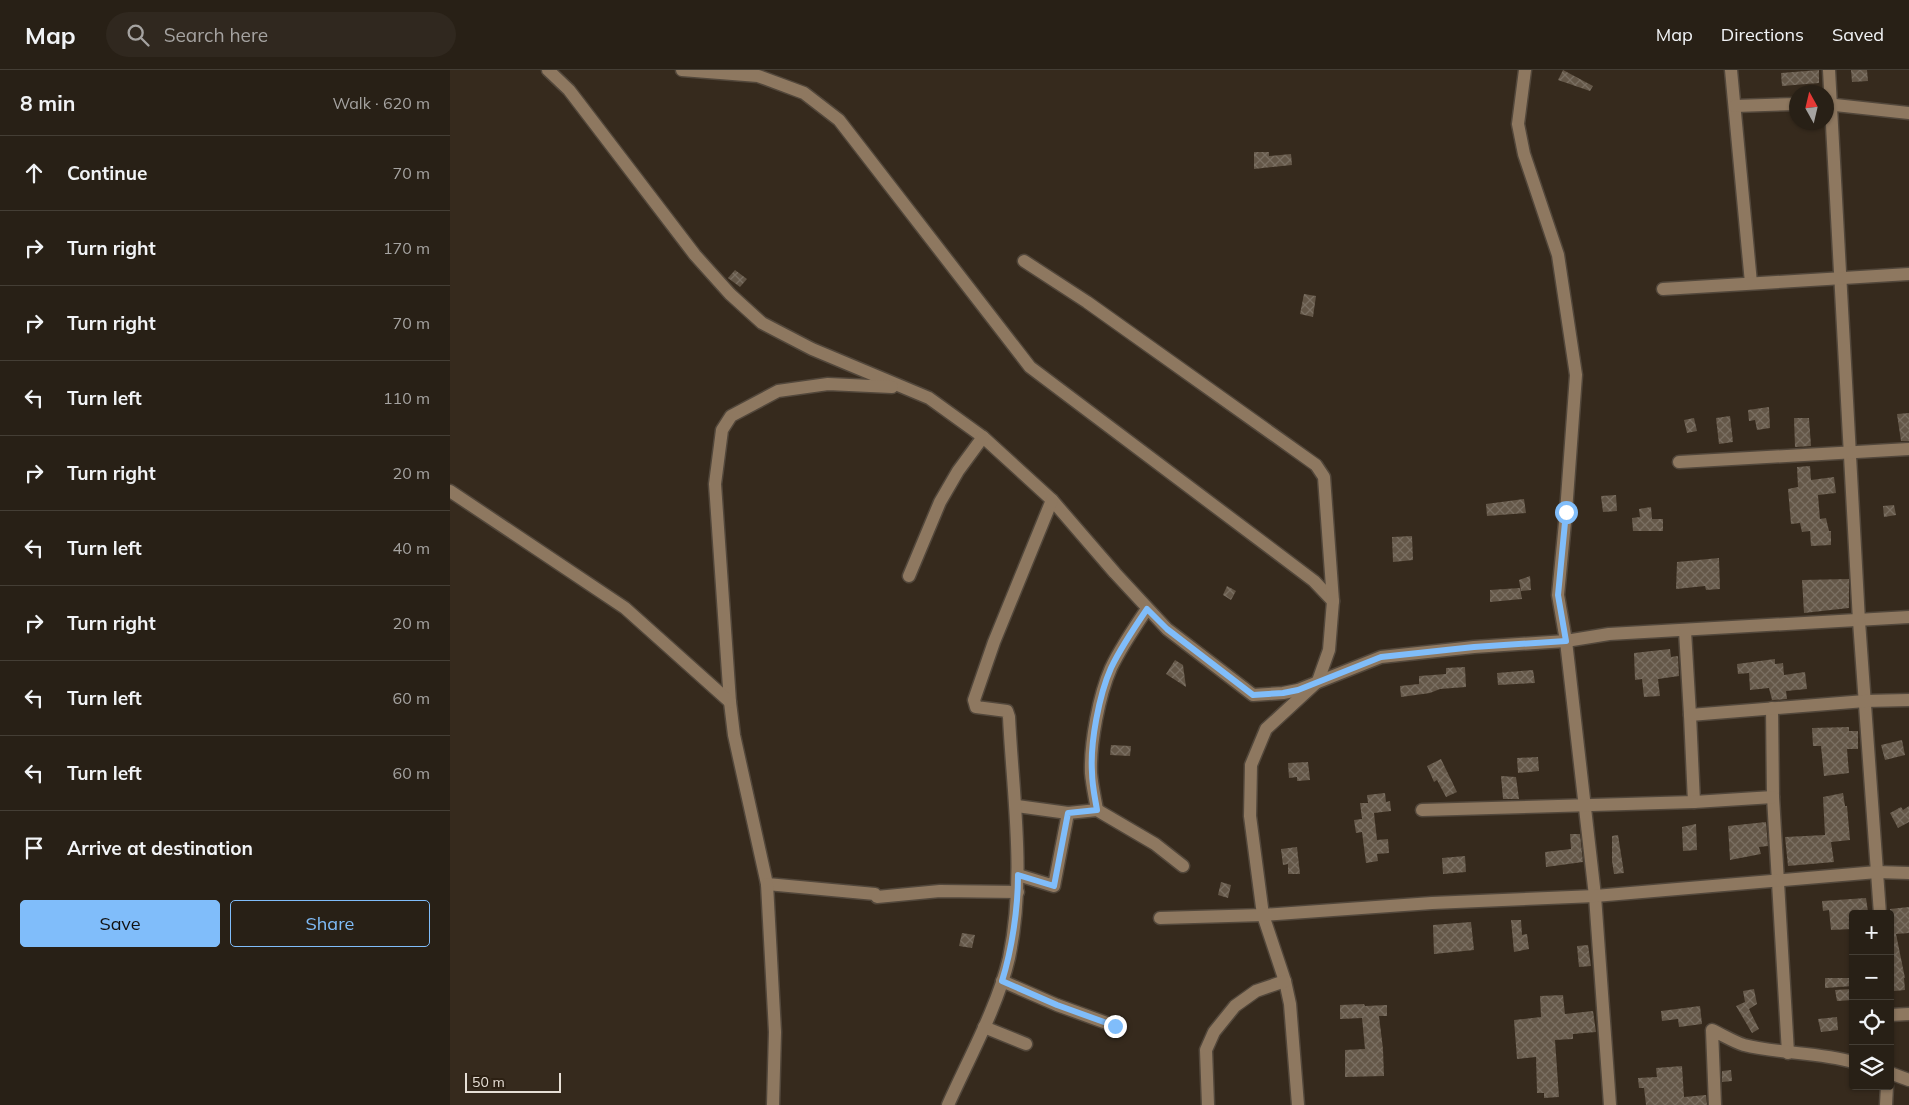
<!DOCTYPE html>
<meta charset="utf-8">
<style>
body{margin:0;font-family:Mulish,sans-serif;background:#30281f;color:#f1f3f6}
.controls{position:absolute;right:15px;bottom:15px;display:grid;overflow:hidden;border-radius:5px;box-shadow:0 1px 4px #0004}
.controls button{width:45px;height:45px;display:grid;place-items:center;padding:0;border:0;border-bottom:1px solid #443e35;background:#282016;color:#f1f3f6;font:25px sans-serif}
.compass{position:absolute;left:1339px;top:15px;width:45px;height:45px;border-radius:50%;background:#282016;box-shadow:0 1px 4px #0004;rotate:352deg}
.scale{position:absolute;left:15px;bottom:12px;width:96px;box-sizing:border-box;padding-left:5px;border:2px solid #e7dfd6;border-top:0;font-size:14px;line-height:18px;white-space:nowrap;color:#e7dfd6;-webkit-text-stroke:4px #2c2013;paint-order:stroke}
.stop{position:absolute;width:15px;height:15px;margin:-11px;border:4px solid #80bdfa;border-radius:50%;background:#fff}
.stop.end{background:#80bdfa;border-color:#fff;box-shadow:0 1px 5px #0008}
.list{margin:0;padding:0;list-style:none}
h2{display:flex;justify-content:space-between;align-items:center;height:65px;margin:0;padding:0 20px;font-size:21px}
h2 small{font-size:16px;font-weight:400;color:#a5a3a1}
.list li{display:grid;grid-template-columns:32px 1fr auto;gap:15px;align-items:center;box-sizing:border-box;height:75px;padding:0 20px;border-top:1px solid #443e35}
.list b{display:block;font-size:19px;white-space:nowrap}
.list em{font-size:16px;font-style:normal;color:#a5a3a1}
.actions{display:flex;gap:10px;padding:15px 20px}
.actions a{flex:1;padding:11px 0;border:1px solid #80bdfa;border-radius:5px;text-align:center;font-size:18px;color:#80bdfa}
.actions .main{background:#80bdfa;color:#111}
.icon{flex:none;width:28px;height:28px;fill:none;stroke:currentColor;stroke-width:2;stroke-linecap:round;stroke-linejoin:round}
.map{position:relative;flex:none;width:1459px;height:1035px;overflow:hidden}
header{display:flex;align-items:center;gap:30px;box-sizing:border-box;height:70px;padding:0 25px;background:#282016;border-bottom:1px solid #443e35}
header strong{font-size:24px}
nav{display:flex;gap:28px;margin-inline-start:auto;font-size:18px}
.search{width:350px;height:45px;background:#30281f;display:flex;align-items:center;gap:12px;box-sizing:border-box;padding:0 18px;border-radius:28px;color:#a5a3a1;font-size:19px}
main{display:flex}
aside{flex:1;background:#282016}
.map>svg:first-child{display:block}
</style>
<header>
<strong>Map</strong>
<div class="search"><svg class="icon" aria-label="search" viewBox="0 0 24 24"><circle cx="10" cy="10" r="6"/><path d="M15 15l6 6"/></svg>Search here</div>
<nav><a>Map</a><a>Directions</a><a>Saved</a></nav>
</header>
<main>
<aside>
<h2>8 min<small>Walk · 620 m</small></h2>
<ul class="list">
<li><svg class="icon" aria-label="ahead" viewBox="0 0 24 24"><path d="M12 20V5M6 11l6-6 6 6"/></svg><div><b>Continue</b></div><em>70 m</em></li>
<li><svg class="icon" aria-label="right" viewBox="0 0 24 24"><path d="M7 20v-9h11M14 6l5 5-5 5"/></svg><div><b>Turn right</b></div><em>170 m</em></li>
<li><svg class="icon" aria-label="right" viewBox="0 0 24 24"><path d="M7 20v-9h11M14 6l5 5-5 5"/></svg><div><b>Turn right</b></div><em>70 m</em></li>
<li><svg class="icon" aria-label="left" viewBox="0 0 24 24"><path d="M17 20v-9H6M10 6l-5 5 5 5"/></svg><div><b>Turn left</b></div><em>110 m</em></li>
<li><svg class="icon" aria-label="right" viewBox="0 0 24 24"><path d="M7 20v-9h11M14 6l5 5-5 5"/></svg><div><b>Turn right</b></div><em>20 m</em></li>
<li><svg class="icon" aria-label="left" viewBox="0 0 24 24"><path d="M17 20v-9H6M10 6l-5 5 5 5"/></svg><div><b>Turn left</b></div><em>40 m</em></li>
<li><svg class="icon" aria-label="right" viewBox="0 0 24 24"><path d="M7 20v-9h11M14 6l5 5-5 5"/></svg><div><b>Turn right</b></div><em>20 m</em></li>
<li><svg class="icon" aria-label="left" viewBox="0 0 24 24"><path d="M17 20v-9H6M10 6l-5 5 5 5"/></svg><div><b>Turn left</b></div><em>60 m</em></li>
<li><svg class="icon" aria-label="left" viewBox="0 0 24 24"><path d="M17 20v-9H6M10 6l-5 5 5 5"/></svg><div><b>Turn left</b></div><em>60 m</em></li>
<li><svg class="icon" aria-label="arrive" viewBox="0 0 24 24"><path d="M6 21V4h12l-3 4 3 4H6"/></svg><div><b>Arrive at destination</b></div></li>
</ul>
<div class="actions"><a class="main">Save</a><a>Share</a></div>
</aside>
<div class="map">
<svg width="1459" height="1035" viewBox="0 0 1459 1035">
<defs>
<pattern id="building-cross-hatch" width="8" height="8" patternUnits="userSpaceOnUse" patternTransform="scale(1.25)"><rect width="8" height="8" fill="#645748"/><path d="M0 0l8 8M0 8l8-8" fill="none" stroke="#7a6f62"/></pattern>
</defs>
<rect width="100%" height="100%" fill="#362a1d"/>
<g fill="url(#building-cross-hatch)">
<path d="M 1113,0 L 1143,16 L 1140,21 L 1108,10 Z"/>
<path d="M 1369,0 L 1369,13 L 1332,16 L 1331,3 Z"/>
<path d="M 1401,0 L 1417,0 L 1418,11 L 1402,12 Z"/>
<path d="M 804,82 L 819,82 L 819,86 L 841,84 L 842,95 L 804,99 Z"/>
<path d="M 285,200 L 297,209 L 290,217 L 278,208 Z"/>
<path d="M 854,224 L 866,226 L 863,247 L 850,244 Z"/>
<path d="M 1319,337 L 1320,358 L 1307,360 L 1305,350 L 1299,351 L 1298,340 Z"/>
<path d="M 1459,343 L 1459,371 L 1451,371 L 1447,344 Z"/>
<path d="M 1280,346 L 1283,372 L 1269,374 L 1266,348 Z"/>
<path d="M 1244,348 L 1247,361 L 1237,363 L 1234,350 Z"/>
<path d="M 1344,348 L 1359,348 L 1361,376 L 1345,377 Z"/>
<path d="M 1360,396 L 1361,410 L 1384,407 L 1386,423 L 1368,425 L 1370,449 L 1376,448 L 1379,461 L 1381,461 L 1381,475 L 1361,476 L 1360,461 L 1352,462 L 1350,453 L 1341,454 L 1338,419 L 1348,417 L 1347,397 Z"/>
<path d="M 1166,425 L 1167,441 L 1153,442 L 1151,426 Z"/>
<path d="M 1074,429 L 1076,443 L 1037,446 L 1036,434 Z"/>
<path d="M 1444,435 L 1446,445 L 1434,447 L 1433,436 Z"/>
<path d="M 1201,437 L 1202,449 L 1213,449 L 1213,461 L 1183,461 L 1182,448 L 1190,447 L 1189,439 Z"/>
<path d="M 962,466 L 963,490 L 943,492 L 942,467 Z"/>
<path d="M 1269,488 L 1270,519 L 1256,520 L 1255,516 L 1226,519 L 1227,492 Z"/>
<path d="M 1080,506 L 1081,520 L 1071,521 L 1069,510 Z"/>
<path d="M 1399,509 L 1399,538 L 1354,543 L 1352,510 Z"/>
<path d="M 777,516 L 786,521 L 781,530 L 773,525 Z"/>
<path d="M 1070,518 L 1072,529 L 1040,532 L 1040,520 Z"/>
<path d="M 1220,579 L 1221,587 L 1228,586 L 1229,606 L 1208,609 L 1210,626 L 1194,627 L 1192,609 L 1185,610 L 1184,583 Z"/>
<path d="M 1325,589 L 1325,594 L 1333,593 L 1334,605 L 1355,602 L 1357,619 L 1336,621 L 1337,629 L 1323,630 L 1322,630 L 1319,618 L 1300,620 L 1299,603 L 1288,604 L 1287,594 Z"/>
<path d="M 725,590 L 733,595 L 736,617 L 716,604 Z"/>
<path d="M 1015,597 L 1016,617 L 990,619 L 980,623 L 951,627 L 950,616 L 969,614 L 969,606 L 996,604 L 996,598 Z"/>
<path d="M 1083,600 L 1085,613 L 1048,615 L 1047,603 Z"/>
<path d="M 1399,657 L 1399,661 L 1408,661 L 1408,679 L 1397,679 L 1399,703 L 1374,706 L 1371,676 L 1363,676 L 1362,658 Z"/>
<path d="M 1452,670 L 1455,685 L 1435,690 L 1431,675 Z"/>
<path d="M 661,675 L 681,676 L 680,686 L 660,685 Z"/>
<path d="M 1088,687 L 1089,701 L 1068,703 L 1067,688 Z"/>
<path d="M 991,689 L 1007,722 L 996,727 L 987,710 L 984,712 L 977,696 Z"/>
<path d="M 858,692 L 860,710 L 847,711 L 847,707 L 839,708 L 838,693 Z"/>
<path d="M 1051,706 L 1066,707 L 1069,729 L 1053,729 Z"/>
<path d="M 935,723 L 936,732 L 940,731 L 941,741 L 924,743 L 927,770 L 938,769 L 939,783 L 927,784 L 928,791 L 916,793 L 912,762 L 906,763 L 904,750 L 912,749 L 910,733 L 918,733 L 917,725 Z"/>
<path d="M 1393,723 L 1395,736 L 1397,736 L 1400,770 L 1381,772 L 1384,792 L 1338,796 L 1335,767 L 1375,765 L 1373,727 Z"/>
<path d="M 1459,736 L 1459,752 L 1448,758 L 1440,743 L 1451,737 L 1453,740 Z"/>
<path d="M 1316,752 L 1318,776 L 1309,777 L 1311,784 L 1280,790 L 1278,756 Z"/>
<path d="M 1246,754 L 1247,780 L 1233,781 L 1232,757 Z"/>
<path d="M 1120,764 L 1130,764 L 1133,792 L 1096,797 L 1095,782 L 1121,779 Z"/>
<path d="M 1168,765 L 1174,803 L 1164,804 L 1162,791 L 1162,766 Z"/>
<path d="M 847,777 L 850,804 L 838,804 L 838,794 L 833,795 L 831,779 Z"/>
<path d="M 1015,786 L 1016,802 L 993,804 L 992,788 Z"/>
<path d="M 771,812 L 781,815 L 778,828 L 768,825 Z"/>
<path d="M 1416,828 L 1418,842 L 1403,844 L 1403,859 L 1381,860 L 1379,840 L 1373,841 L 1372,831 Z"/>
<path d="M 1459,837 L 1459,863 L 1446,864 L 1455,908 L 1454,908 L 1455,920 L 1444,921 L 1444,900 L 1440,885 L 1440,839 Z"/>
<path d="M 1061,850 L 1071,850 L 1072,865 L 1077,864 L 1079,879 L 1064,882 Z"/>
<path d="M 1021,852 L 1024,880 L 984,884 L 983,855 Z"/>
<path d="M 512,863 L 525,865 L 522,878 L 509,876 Z"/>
<path d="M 1138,875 L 1141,896 L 1129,897 L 1127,876 Z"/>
<path d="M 1375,908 L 1403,908 L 1403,916 L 1375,918 Z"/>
<path d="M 1304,919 L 1307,934 L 1299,939 L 1309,959 L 1302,963 L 1286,936 L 1295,932 L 1293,921 Z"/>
<path d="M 1403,919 L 1403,930 L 1387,931 L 1385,920 Z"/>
<path d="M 1113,925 L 1115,944 L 1143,941 L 1146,962 L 1123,964 L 1123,969 L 1105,970 L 1109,1027 L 1094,1028 L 1094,1023 L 1087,1023 L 1086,987 L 1067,989 L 1064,950 L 1091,947 L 1090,926 Z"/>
<path d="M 914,934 L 915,936 L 937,935 L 937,946 L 929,946 L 933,979 L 934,1006 L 895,1007 L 895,980 L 915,979 L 912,948 L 890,949 L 890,935 Z"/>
<path d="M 1250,936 L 1252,954 L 1229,957 L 1228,949 L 1212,951 L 1211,941 Z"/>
<path d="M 1387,947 L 1388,960 L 1371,962 L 1368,949 Z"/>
<path d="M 1232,996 L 1234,1027 L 1256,1025 L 1257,1035 L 1196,1035 L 1194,1018 L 1189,1018 L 1188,1008 L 1207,1007 L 1206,998 Z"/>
<path d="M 1281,1000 L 1282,1011 L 1272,1012 L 1272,1001 Z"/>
</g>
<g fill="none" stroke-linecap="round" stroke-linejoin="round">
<g stroke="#52473b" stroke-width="15">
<g id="minor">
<path d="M 98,0 L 119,20 L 245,185 L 280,224 L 312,253 L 362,279 L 479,328 L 533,367 L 602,430 L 665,503 L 717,559 L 803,625 L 833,623 L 848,620 L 931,587 L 1024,577 L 1116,571 L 1159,564 L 1459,547"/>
<path d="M 232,0 L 308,6 L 354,23 L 389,50 L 580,297 L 864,511 L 883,531"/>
<path d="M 1075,0 L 1068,54 L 1074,84 L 1108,185 L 1126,305 L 1116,442 L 1108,525 L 1116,571 L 1145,826 L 1160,1035"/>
<path d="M 1281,0 L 1301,213"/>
<path d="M 1379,0 L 1409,551 L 1430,844"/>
<path d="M 1376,34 L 1459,43"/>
<path d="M 1285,36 L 1346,34"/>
<path d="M 574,191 L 637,232 L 866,395 L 874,407 L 883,531 L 879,580 L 868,611 L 816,659 L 801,695 L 800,746 L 813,845 L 835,911 L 840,934 L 848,1035"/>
<path d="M 1213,219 L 1459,204"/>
<path d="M 442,317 L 378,314 L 328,321 L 281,346 L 272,360 L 265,414 L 280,632 L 284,665 L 317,814 L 425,824 L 427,827 L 490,821 L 568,822"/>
<path d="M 1229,392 L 1459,379"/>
<path d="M 0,421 L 175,538 L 280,632"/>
<path d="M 459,506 L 490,432 L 508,401 L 533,367"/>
<path d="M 1235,561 L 1240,645 L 1244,732"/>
<path d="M 1322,638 L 1323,727 L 1338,983"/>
<path d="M 1240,645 L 1415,631 L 1459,630"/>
<path d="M 567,736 L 618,743 L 647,740 L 705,774 L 733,796"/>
<path d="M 647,740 C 645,728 642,715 641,703 C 640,673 649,625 661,598 C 671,577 684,558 697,539"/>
<path d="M 972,740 L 1244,732 L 1323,727"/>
<path d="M 568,805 L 604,816 L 618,743"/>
<path d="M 317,814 L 325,962 L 323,1035"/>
<path d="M 710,848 L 813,845 L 982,833 L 1145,826 L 1427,802 L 1459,803"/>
<path d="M 552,911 L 607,935 L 665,956"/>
<path d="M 1440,945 L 1459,944"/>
<path d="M 534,957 L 576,974"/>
<path d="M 1440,1003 L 1459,1010"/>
<path d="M 498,1035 C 518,990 548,936 559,888 C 576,807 563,728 559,647 L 557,641 L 526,637 L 524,630 L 544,572 L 602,430"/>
<path d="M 758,1035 L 756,980 L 764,962 L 785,936 L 806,921 L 835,911"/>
<path d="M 1265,1035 L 1262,960 C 1273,965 1284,972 1294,975 C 1330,984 1368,982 1403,992"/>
<path d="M 1436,1035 L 1437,1016"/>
</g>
</g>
<use href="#minor" stroke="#8e7860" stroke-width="12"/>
</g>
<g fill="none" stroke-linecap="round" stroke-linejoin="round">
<path stroke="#80bdfa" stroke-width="6" d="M 665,956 L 607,935 L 552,911 C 562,879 568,838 568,805 L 604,816 L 618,743 L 647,740 C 645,728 642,715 642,702 C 640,673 649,625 661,598 C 671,577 684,558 697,539 L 717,559 L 803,625 L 833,623 L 848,620 L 931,587 L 1024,577 L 1116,571 L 1108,525 L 1116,442"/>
</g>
</svg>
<div class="controls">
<button>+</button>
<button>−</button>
<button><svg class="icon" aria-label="locate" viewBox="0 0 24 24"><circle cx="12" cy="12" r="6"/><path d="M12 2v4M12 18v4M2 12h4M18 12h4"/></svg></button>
<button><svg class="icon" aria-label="layers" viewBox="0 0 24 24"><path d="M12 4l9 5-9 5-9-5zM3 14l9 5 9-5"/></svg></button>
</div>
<svg class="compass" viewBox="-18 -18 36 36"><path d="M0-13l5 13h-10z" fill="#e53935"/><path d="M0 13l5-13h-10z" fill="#a5a3a1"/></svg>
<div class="scale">50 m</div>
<div class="stop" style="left:1116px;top:442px"></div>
<div class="stop end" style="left:665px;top:956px"></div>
</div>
</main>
